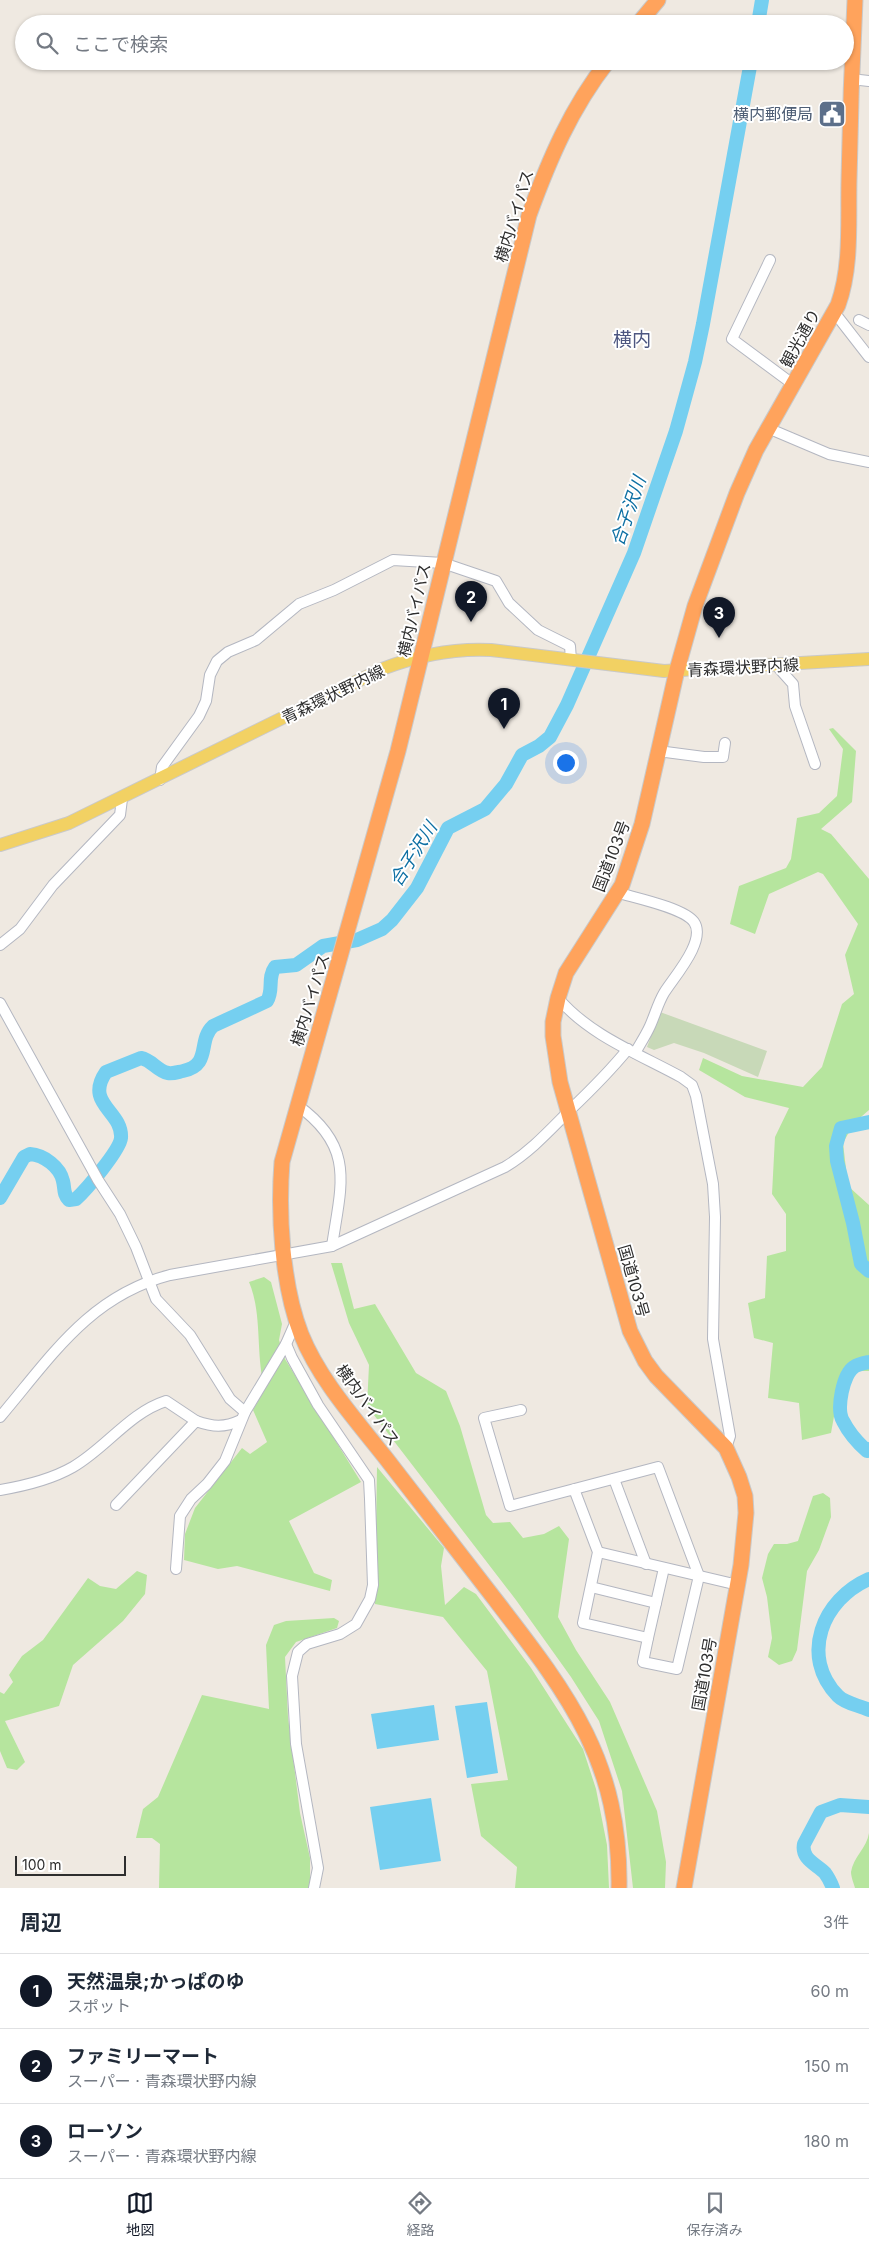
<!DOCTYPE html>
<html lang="ja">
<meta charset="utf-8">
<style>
body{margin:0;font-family:Inter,"Noto Sans JP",sans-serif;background:#f2f2f3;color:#1f2937}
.scale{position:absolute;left:15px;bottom:12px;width:111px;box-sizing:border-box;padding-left:5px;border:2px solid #2e2e2e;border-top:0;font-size:14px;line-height:18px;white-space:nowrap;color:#2e2e2e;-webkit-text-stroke:4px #fff;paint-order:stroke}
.you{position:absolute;left:565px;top:762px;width:18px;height:18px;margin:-12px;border:4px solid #fff;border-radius:50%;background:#1a73e8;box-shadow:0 0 0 8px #1a73e833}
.badge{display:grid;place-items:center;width:32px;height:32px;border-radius:50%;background:#111827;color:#fff;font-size:16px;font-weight:700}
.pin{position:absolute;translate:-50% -41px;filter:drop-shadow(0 1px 2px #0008)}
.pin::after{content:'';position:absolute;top:26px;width:18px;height:15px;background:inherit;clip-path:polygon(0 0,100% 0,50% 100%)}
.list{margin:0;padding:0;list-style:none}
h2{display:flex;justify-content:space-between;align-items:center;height:65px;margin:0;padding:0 20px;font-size:21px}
h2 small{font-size:16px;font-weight:400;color:#747a83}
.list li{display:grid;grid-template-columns:32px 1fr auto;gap:15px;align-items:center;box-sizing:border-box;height:75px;padding:0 20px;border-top:1px solid #e0e1e3}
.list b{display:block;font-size:19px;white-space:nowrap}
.list p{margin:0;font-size:16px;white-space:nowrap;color:#747a83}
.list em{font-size:16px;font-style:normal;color:#747a83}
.icon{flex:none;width:28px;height:28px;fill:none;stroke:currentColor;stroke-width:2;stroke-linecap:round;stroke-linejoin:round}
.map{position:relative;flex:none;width:869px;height:1888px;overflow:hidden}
.search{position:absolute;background:#fff;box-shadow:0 1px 4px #0004;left:15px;right:15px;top:15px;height:55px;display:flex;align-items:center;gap:12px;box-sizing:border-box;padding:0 18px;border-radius:28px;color:#747a83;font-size:19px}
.sheet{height:290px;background:#fff}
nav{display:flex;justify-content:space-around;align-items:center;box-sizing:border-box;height:70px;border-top:1px solid #e0e1e3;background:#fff;font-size:14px;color:#747a83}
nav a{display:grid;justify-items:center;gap:2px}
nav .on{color:#111827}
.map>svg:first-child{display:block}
</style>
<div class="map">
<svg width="869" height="1888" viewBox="0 0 869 1888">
<rect width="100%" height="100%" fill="#efe9e1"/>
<g fill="#b6e59e">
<path d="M 833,728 L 856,751 L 852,802 L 821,829 L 831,834 L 869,879 L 869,1110 L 854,1123 L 843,1143 L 848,1186 L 869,1205 L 869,1371 L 855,1371 L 840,1383 L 831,1433 L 802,1440 L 799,1403 L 768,1398 L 773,1343 L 754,1338 L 748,1303 L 765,1298 L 767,1256 L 786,1251 L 786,1214 L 772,1194 L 775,1137 L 789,1108 L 745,1097 L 699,1070 L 703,1058 L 742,1076 L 803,1087 L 822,1067 L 842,1004 L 854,994 L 845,955 L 858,924 L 823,874 L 818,872 L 769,894 L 755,934 L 730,924 L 739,886 L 786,868 L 791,859 L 797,818 L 819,813 L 837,796 L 843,749 L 829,729 Z"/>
<path d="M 331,1263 L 342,1263 L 354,1309 L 375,1304 L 416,1373 L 446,1391 L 460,1426 L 486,1515 L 493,1523 L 510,1522 L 523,1538 L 544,1534 L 559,1526 L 569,1539 L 558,1617 L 576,1650 L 610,1702 L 657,1811 L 666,1862 L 665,1888 L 633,1888 L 622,1791 L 599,1721 L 571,1677 L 516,1600 L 367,1406 L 369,1365 L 349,1323 Z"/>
<path d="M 264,1277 L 271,1282 L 282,1324 L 279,1340 L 285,1359 L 361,1482 L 289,1521 L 314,1573 L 332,1580 L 330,1591 L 237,1566 L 218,1569 L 184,1560 L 185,1534 L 195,1508 L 242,1448 L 250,1454 L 267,1442 L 253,1410 L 265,1389 C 255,1355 263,1315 249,1282 Z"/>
<path d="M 377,1467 L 444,1548 L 441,1566 L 445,1605 L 464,1587 L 476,1594 L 531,1668 L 583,1749 L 596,1789 L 607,1845 L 609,1888 L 515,1888 L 517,1867 L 481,1836 L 471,1784 L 508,1780 L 487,1671 L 443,1617 L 375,1604 Z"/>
<path d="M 823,1493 L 830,1498 L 831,1517 L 819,1550 L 807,1571 L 797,1650 L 792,1661 L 779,1665 L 768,1657 L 772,1638 L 767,1597 L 762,1578 L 768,1554 L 774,1544 L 787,1544 L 798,1541 L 813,1496 Z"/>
<path d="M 137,1571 L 147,1575 L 145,1594 L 123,1621 L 73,1665 L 59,1706 L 5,1721 L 25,1762 L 17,1770 L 7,1768 L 0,1751 L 0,1692 L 4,1694 L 13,1682 L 9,1675 L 22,1656 L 43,1640 L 88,1578 L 100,1586 L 116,1589 Z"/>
<path d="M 334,1618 L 339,1621 L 337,1628 L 296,1642 L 285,1657 L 288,1717 L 300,1813 L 310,1858 L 310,1888 L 159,1888 L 160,1844 L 152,1838 L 136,1838 L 143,1809 L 158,1797 L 202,1695 L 269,1709 L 266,1645 L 274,1625 L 286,1621 Z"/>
<path d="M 869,1833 L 869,1888 L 855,1888 C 854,1884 851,1877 851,1872 C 853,1857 867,1848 869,1833 Z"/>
</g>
<path fill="#c8d9b8" d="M 660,1012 L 767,1051 L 758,1077 L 704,1053 L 674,1043 L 654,1050 L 647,1047 Z"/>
<g fill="#75cff0">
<path d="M 487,1702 L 498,1773 L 467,1778 L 455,1706 Z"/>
<path d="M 434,1705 L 439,1740 L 377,1749 L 371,1714 Z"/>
<path d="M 431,1798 L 441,1861 L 380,1870 L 370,1807 Z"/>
</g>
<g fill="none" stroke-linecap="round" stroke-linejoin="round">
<g stroke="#75cff0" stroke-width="14">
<path d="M 758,24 L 762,0"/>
<path d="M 869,1122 L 841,1128 L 836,1146 L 837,1161 L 853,1223 L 861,1264 L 869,1271"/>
<path d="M 0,1198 L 24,1157 L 30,1154 C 44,1155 60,1167 63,1181 C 65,1189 63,1194 69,1200 L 76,1199 C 86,1190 120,1150 121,1138 C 123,1111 84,1104 106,1072 L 141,1058 C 152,1060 157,1071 168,1073 C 173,1074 178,1072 183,1071 C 212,1065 197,1041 213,1026 L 267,1001 C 274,990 267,978 275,967 L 296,965 L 323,946 L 357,940 L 382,929 L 392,920 L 417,888 L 448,828 L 485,809 L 506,784 L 522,755 L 539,746 L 550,737 L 567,705 L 634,553 L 676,431 L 695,362 L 703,324 L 751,61"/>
<path d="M 869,1362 C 864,1363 858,1364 854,1367 C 843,1374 836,1409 843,1421 C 848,1431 858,1443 867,1451 L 869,1449"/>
<path d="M 869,1579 C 823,1599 799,1656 838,1696 C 846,1704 859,1705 869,1710"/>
<path d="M 833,1888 C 831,1883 828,1877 825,1873 C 816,1864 801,1859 804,1844 L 821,1812 L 840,1805 L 869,1807"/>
</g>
<g stroke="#b4b7c1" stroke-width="12">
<g id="minor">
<path d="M 851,79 L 869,81"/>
<path d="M 770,260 L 732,339 L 794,385"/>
<path d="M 834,312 L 869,357"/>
<path d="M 859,320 L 869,325"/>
<path d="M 770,429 L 829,454 L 869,462"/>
<path d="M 776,665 L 793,684 L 795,706 L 815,764"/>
<path d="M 658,751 L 704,757 L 723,757 L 725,743"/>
<path d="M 160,780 L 162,767 L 199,716 L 206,701 L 210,675 L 217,661 L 228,652 L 256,640 L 299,604 L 334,590 L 393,560 L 443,563 L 496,581 L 509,603 L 538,630 L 570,646 L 571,660"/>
<path d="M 619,893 C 636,898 684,908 694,922 C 707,941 673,978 664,993 C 658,1003 655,1015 650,1026 C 646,1035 640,1044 635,1053"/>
<path d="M 0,945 L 20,929 L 53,885 L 120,815 L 122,799"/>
<path d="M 558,998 C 589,1035 639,1054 681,1077 L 692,1085 L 696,1096 L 713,1184 L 715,1217 L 713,1339 L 730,1436 L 726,1448"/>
<path d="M 0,1003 L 98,1180 L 120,1214 L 136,1247 L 156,1299 L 190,1335 L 230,1399 L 245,1412"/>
<path d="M 297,1105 C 356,1147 341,1185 332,1246"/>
<path d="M 286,1344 L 292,1358 L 318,1405 L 369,1480 L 370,1499 L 373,1585 L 370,1599 L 356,1624 L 340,1634 L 307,1644 L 298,1652 L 292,1676 L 296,1744 L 318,1868 L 314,1888"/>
<path d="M 521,1410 L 484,1418 L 510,1506 C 559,1493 609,1480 658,1467 L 699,1576 L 677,1669 L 643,1662 L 648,1638 L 583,1623 L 598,1552 L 574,1489"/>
<path d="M 0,1417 C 51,1357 89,1296 170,1275 L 332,1246 L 505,1167 C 530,1152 549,1131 569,1111 C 590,1091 610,1071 628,1049"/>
<path d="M 614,1479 L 646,1564"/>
<path d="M 0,1490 C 24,1486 52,1479 73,1467 C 106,1448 129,1413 166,1401 L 196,1421"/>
<path d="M 116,1505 L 196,1421 C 213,1427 224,1428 241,1420"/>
<path d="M 598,1552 L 738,1585"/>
<path d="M 176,1569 L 180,1516 L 191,1499 L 207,1484 L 225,1461 L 245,1412 L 286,1344 L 297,1319"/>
<path d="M 591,1587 L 656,1603"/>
<path d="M 648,1638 L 664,1568"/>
</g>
</g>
<g stroke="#c9c9c9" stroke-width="14">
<path id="major" d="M 0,845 L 69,823 L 382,669 C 418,655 452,648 491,650 L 664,671 L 869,659"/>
</g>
<g stroke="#c9c9c9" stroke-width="17">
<g id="highway">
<path d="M 638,24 L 658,0"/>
<path d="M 608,61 C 571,108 549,160 529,215 L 398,751 L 282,1162 C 278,1214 282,1285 301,1334 C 319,1379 355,1419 385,1457 C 421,1504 458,1551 494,1598 C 568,1694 621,1761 619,1888"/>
<path d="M 684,1888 L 741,1565 L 746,1513 L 745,1496 L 739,1477 L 726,1448 L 656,1376 L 645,1361 L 630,1331 L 560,1082 L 553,1036 L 553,1022 L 558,998 L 566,973 L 622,885 L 642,824 L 677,670 L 695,606 L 737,493 L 756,450 L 838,305 C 852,266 848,221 849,180 C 850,120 852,60 855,0"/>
</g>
</g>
<use href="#minor" stroke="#fff" stroke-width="10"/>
<use href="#major" stroke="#f2d163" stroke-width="12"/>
<use href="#highway" stroke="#ffa35c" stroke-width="15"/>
</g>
<defs>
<g id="civic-square" transform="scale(1.4375)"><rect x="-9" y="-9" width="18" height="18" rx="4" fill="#5c6f8a" stroke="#fff"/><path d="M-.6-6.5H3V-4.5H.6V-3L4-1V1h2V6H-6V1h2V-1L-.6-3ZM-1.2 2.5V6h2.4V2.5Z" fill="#fff"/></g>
</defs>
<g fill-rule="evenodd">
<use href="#civic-square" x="832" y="114"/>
</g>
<g text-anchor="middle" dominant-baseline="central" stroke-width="4" stroke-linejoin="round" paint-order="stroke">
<g font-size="16" fill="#4e5e75" stroke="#fff" text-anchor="end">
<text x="813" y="114">横内郵便局</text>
</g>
<g font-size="16" fill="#2e2e2e" stroke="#fff">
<text transform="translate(514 216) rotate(-73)">横内バイパス</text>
<text transform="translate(800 338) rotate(-61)">観光通り</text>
<text transform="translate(414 610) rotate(-77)">横内バイパス</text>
<text transform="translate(743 667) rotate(-3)">青森環状野内線</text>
<text transform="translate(333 694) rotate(-26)">青森環状野内線</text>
<text transform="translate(611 856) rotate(-69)">国道103号</text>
<text transform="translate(310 1000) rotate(-73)">横内バイパス</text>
<text transform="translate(634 1281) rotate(74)">国道103号</text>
<text transform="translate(368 1405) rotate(54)">横内バイパス</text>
<text transform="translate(704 1674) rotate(-80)">国道103号</text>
</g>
<g font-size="18" font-style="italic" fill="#0d6fa3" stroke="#fff">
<text transform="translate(628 511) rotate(-71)">合子沢川</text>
<text transform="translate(413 854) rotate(-58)">合子沢川</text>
</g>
<g font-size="19" fill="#4d5680" stroke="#fff">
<text x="632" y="339">横内</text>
</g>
</g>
</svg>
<div class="scale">100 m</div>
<div class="you"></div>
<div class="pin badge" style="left:504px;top:729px">1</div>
<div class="pin badge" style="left:471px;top:622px">2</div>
<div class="pin badge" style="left:719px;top:638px">3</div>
<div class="search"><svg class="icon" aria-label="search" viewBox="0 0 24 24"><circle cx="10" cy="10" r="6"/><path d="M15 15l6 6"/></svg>ここで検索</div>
</div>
<section class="sheet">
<h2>周辺<small>3件</small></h2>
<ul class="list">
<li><span class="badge">1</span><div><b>天然温泉;かっぱのゆ</b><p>スポット</p></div><em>60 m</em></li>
<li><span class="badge">2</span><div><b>ファミリーマート</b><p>スーパー · 青森環状野内線</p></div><em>150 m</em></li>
<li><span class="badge">3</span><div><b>ローソン</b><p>スーパー · 青森環状野内線</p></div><em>180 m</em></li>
</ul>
</section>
<nav>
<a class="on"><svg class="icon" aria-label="map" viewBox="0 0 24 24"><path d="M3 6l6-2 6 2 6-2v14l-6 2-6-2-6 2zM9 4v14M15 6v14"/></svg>地図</a>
<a><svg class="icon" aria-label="directions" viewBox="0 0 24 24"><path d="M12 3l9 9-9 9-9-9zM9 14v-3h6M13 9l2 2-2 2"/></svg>経路</a>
<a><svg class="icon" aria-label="saved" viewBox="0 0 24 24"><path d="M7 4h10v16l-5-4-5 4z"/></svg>保存済み</a>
</nav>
